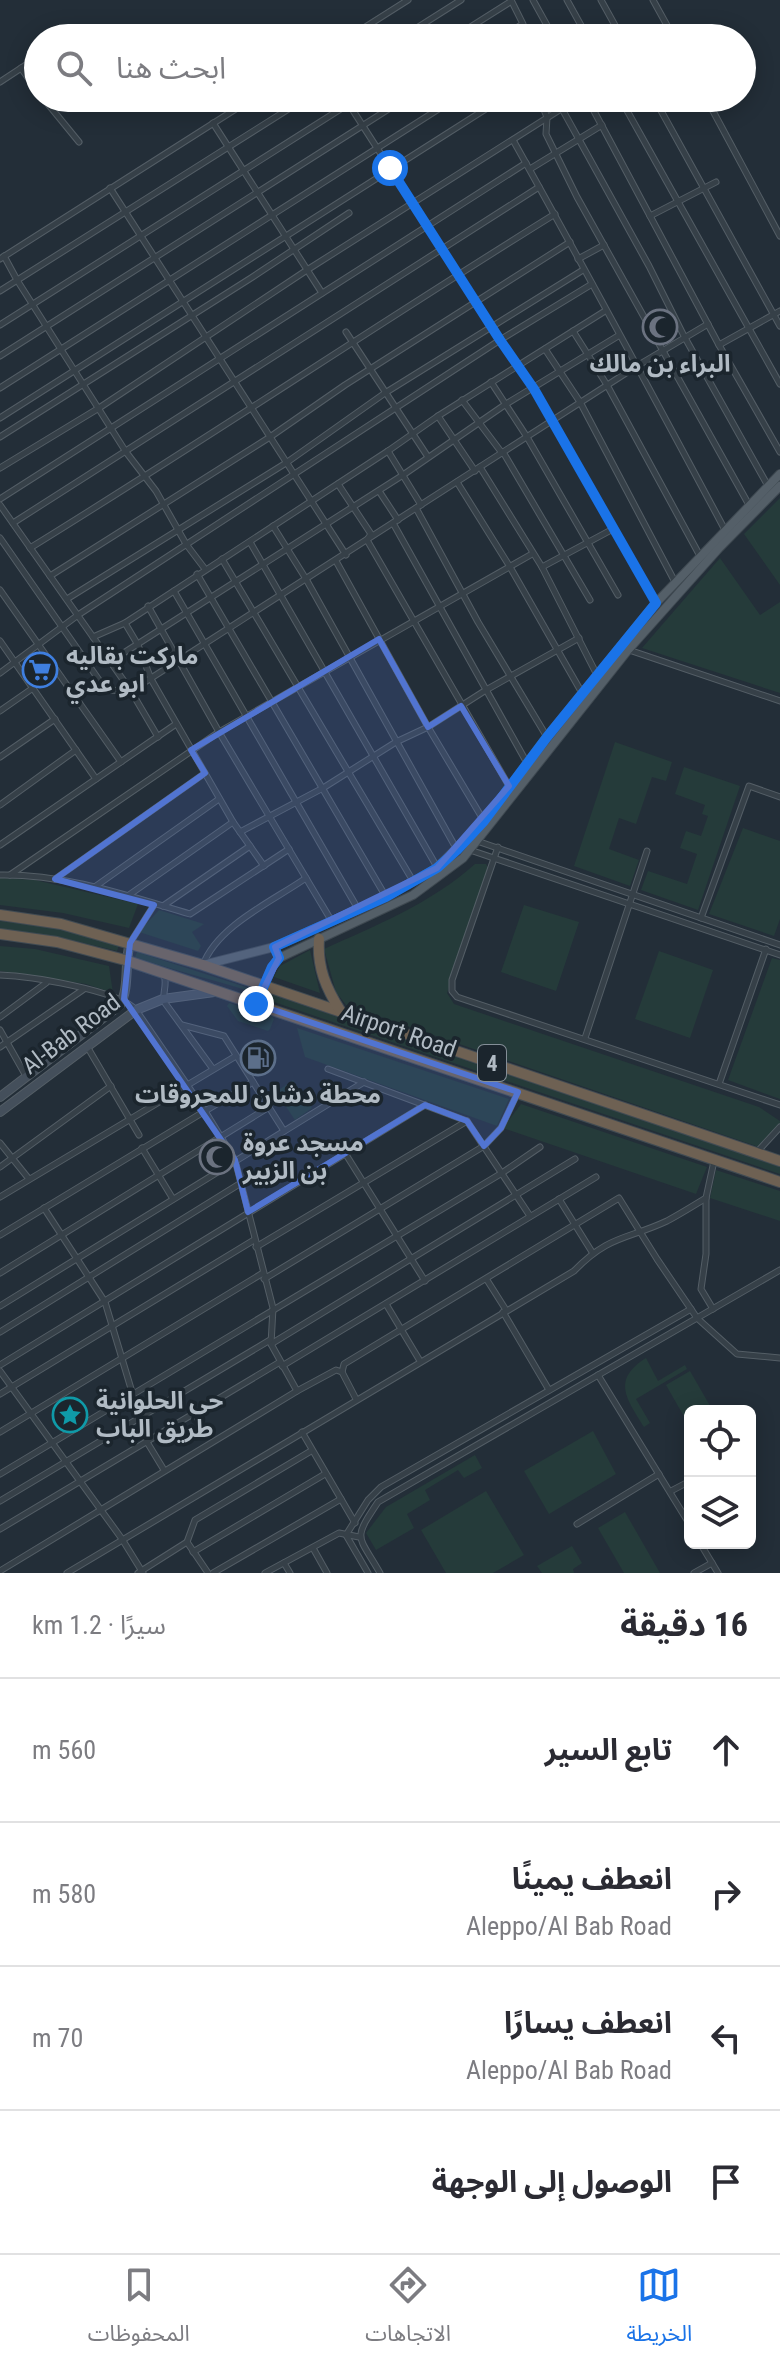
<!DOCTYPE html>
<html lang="ar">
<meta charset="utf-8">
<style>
body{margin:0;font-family:"Roboto Condensed","Noto Sans Arabic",sans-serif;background:#f2f2f3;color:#2b2b33;direction:rtl}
.controls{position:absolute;right:24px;bottom:24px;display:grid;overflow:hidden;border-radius:12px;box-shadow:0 4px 20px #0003}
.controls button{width:72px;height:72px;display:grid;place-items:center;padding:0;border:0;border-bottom:2px solid #e1e1e2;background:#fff;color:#2b2b33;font:40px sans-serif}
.stop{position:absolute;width:24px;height:24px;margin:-18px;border:6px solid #1a73e8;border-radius:50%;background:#fff}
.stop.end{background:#1a73e8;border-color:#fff;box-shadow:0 2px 8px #0008}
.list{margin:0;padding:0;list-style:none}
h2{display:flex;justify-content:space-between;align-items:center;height:104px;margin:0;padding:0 32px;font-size:34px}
h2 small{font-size:26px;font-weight:400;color:#7c7c81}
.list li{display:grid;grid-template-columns:52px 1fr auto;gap:24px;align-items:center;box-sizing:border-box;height:144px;padding:0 32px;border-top:2px solid #e1e1e2}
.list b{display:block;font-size:30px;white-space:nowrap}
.list p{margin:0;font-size:26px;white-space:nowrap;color:#7c7c81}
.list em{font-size:26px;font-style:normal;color:#7c7c81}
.icon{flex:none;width:44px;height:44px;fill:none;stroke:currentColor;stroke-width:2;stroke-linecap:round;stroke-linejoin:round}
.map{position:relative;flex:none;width:780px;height:1573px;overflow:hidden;direction:ltr}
.search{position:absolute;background:#fff;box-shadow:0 4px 20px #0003;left:24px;right:24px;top:24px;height:88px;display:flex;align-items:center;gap:20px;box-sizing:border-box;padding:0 28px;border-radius:44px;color:#7c7c81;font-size:30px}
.sheet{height:680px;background:#fff}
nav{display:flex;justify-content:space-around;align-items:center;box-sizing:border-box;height:112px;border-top:2px solid #e1e1e2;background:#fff;font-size:22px;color:#7c7c81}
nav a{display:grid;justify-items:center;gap:4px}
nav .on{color:#1a73e8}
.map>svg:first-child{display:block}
</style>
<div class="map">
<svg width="780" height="1573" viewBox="0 0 780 1573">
<rect width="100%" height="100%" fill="#232e38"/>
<g fill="#253b3a">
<path d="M 780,498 L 780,585 L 744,534 Z"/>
<path d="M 720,558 L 760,615 L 780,602 L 780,693 L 642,648 Z"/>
<path d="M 615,742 L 672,762 L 666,781 L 652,777 L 636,824 L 619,818 L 609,849 L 639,860 L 630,886 L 574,866 Z"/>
<path d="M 684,767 L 740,786 L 698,910 L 641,890 L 648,871 L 687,884 L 697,854 L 680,848 L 686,831 L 701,836 L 708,816 L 702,814 L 705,805 L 675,794 Z"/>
<path d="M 743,828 L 780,841 L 780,919 L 774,936 L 709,914 Z"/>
<path d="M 475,864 L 486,864 L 489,869 L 447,993 L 454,1004 L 759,1107 L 780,1121 L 780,1125 L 759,1147 L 346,1005 L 336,992 L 324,949 C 377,925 430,904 475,864 Z"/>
<path d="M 0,878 L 35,880 L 138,904 L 129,928 L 63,913 L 0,905 Z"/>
<path d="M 524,905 L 579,922 L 556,991 L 501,972 Z"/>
<path d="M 159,910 L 204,924 L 192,932 L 201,946 L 198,951 L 139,932 Z"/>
<path d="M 0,921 L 61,929 L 119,945 L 117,951 L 59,937 L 0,929 Z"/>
<path d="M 0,946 L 35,949 L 109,966 L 113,993 L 86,984 L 0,971 Z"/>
<path d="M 310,950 L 320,993 L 274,977 L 280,966 Z"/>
<path d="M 659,951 L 713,970 L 690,1038 L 635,1019 Z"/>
<path d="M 137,952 L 252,989 L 251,992 C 213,979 174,971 135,957 Z"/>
<path d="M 772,958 L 780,960 L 780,1099 L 728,1080 Z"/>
<path d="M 267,993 L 780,1167 L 780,1174 L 265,999 Z"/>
<path d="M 229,1003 L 272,1016 L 274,1019 L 270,1029 L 268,1031 L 238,1021 L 227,1006 Z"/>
<path d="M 297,1028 L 509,1099 L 497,1126 L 305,1057 Z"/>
<path d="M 293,1080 L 312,1108 L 295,1120 L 276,1092 Z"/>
<path d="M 521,1104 L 707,1167 L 696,1194 L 503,1128 Z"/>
<path d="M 716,1170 L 780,1191 L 780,1221 L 710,1198 Z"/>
<path d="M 646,1358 L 658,1381 L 685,1365 L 687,1369 L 636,1399 L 650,1423 L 644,1427 C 627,1399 611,1380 646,1358 Z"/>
<path d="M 690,1371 L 713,1411 L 690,1411 L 690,1427 L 666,1385 Z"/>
<path d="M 593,1431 L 616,1474 L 549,1514 L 524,1471 Z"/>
<path d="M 475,1455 L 482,1468 L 464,1478 L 458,1470 L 425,1490 L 430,1500 L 407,1514 L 414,1528 L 376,1550 L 366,1533 L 386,1507 Z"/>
<path d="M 486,1491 L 524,1555 L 493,1573 L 446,1573 L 421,1530 Z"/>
<path d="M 625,1512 L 660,1573 L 624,1573 L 598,1528 Z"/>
<path d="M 572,1546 L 582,1563 L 573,1569 L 574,1573 L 542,1573 L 537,1566 Z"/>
</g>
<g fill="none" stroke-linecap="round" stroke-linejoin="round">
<g stroke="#545e66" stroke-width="7">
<g id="street">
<path d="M 533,0 L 554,38"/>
<path d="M 567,0 L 588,38"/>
<path d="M 601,0 L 622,38"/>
<path d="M 653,0 L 674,38"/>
<path d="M 518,27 L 524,38"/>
<path d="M 348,38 L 408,0"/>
<path d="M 401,38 L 461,0"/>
<path d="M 453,38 L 510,2"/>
<path d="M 500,38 L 523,24 L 511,0"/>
<path d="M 21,68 L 38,92"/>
<path d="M 0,82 L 38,57"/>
<path d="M 43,98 L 79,142"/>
<path d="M 345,98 L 500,340 L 534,389 L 656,603"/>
<path d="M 539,98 L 547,117 L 546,134 L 577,197 L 749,505"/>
<path d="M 556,98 L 649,266 L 684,336 L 768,486"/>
<path d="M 587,98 L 719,345 L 780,452"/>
<path d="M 620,98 L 780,384"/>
<path d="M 654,98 L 780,326"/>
<path d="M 706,98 L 780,236"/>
<path d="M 213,123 L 322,293"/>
<path d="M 513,140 C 585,269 655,399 725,530"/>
<path d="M 530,169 L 602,125"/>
<path d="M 110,188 L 346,555"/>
<path d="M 650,216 L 716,182"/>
<path d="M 4,256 L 17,280 L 126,452 L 156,491 L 186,544 L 205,569"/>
<path d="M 0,259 L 253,98"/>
<path d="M 578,259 L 604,245"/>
<path d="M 0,291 L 306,98"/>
<path d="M 0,325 L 358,98"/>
<path d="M 573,331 L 607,385 L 700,556"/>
<path d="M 346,332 L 428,457"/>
<path d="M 719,345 L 780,311"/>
<path d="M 545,349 L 580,402 L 675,582"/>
<path d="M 0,356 L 406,98"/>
<path d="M 491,382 L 527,437 L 618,595"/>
<path d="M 0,388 L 456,98"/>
<path d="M 462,400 L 502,453"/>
<path d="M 438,416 L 475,471"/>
<path d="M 0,418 L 503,98"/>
<path d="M 0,437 L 251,278 L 349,213"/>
<path d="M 388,451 L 421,505"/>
<path d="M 503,452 L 590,600"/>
<path d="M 480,467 L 542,567 L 597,675"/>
<path d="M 0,468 L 99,408 L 307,270 L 561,109"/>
<path d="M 457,482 L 510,567 L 582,693"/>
<path d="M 338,484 L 371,534 L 367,540 L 509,786"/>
<path d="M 379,491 L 398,520"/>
<path d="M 0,499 L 526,163"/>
<path d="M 0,505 L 131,691 L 158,737"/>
<path d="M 416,508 L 478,622 L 547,737"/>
<path d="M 13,523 L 539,187"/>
<path d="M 393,523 L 527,763"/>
<path d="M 273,526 L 306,579 L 456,848"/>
<path d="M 0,538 L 106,690 L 131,691 L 637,366 L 708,324"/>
<path d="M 250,542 L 437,867"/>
<path d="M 30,548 C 207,439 379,323 555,214"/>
<path d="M 222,559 L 413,881"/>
<path d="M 336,561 L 428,727 L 484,821"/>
<path d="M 542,567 L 613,529"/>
<path d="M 197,574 L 386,897"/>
<path d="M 50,576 L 270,437 L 345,385 L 570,242"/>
<path d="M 0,590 L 121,762"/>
<path d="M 174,591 L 358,909"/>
<path d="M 67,599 L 286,463 L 385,393 L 583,270"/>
<path d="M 148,606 L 219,732 L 331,920"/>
<path d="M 125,623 L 138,645 L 151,679 L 233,822 L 264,866"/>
<path d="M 93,637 L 125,623 L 388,451 L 438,416 L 605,311"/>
<path d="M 0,641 L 96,779"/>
<path d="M 629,650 L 780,701"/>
<path d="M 111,661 L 403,475 L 506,404 L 618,336"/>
<path d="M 0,673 L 78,615 L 500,340 L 592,284"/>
<path d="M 0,711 L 33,688"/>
<path d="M 0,757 L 55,719"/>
<path d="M 0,805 L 76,750"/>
<path d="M 240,832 L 323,788 L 396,742 L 428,727 L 486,690 L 579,638"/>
<path d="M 477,841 L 780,945"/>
<path d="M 0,845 L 176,724"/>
<path d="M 498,847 L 452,980 L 452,991 L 457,997 L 780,1105"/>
<path d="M 470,850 L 780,955"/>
<path d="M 0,875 C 66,874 128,896 190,914 L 289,849"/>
<path d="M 10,875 L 219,732 L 532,554"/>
<path d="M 55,879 L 205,773"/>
<path d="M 96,886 L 219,799"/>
<path d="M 129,895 L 233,822"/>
<path d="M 163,906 L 250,846"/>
<path d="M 701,918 L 749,786 L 780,797"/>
<path d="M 130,943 L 154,905"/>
<path d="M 203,965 C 217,926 273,901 306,878"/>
<path d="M 0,975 C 28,976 119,990 136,1010 L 205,1111 L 235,1160 L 273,1308 L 271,1344 L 297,1391"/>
<path d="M 164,975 C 168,985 161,995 165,1003 L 213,1069"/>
<path d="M 0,1017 L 46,983"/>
<path d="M 182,1025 L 224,1036 L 284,1131"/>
<path d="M 0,1030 L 26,1076"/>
<path d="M 585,1038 L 647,851"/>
<path d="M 0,1047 L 84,989"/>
<path d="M 88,1048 L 139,1135"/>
<path d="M 328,1069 L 467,1121 L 530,1216"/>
<path d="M 719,1084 L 766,949"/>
<path d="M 0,1143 L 29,1179"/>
<path d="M 142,1148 L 173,1199"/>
<path d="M 757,1152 L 780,1127"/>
<path d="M 345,1153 L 425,1281"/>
<path d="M 0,1167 L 111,1086"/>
<path d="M 0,1197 L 236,1056"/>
<path d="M 559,1199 L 592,1252"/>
<path d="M 44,1208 L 105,1302 L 147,1442 L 164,1470"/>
<path d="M 0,1235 L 253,1082"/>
<path d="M 256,1247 L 467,1121"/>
<path d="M 0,1273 L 269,1107"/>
<path d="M 264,1279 L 484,1146 L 501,1128 L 517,1094"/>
<path d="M 487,1280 L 506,1310"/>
<path d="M 386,1304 L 420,1361"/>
<path d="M 0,1306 L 364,1082"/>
<path d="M 713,1309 L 701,1289 L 706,1254 L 706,1198 L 714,1161"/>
<path d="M 503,1312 L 549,1390"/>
<path d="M 0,1332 L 241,1183"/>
<path d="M 271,1344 L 575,1159"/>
<path d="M 0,1365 L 425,1105"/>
<path d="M 282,1366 L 596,1177"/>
<path d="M 0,1371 L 122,1539 L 143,1573"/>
<path d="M 342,1372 L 356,1399"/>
<path d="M 598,1375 L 690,1525"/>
<path d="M 0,1394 L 254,1240"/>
<path d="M 0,1432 L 263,1273"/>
<path d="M 302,1432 L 355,1523"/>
<path d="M 0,1474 L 502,1173 L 540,1147"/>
<path d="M 671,1491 L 690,1481"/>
<path d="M 0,1501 L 270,1340"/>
<path d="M 577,1524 L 659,1474"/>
<path d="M 0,1529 L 280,1362"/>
<path d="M 187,1542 L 208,1573"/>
<path d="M 700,1543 L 718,1573"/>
<path d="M 313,1548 L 327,1573"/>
<path d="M 193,1552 L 325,1474"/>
<path d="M 284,1563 L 290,1573"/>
<path d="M 0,1571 L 297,1391 L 336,1370 L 342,1372 L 344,1364 L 619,1198 L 657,1259 L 697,1318 L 780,1270"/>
<path d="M 67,1573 L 574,1271 C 609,1235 626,1240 667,1221 C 680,1214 693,1206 706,1198"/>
<path d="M 138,1573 L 187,1542 L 195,1520 L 311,1451"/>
<path d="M 213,1573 L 341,1499"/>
<path d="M 265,1573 L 339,1533 L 359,1537"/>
<path d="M 368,1573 L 346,1535 L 368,1500 L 381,1487 L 691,1309"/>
<path d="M 380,1573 C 358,1534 352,1541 378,1502 L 697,1318 L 737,1354 L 780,1358"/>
<path d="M 694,1573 L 712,1563"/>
</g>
</g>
<g stroke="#545e66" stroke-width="10">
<g id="secondary">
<path d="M 0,1097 L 120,1005 C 130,987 124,963 130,943"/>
<path d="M 0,1112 L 136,1010 L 163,999 L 214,992"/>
</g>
</g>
<g stroke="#3f4951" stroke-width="10">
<g id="primary">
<path d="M 203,965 L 274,947 L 386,897 L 437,868 L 484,821 L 547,737 L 656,603 L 780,474"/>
<path d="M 256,1004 L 272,967 L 279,958 L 413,895 L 463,858 L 628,650 L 719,548 L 780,486"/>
</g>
</g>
<g stroke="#414b53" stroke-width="12">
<g id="highway">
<path d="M 0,915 L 61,924 L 203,965 L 780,1161"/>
<path d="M 0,934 L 57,942 L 125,960 L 780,1182"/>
<path d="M 319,939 C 317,968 326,988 341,1012"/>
</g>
</g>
<use href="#street" stroke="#364048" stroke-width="5"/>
<use href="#secondary" stroke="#444f5b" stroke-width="8"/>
<use href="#primary" stroke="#545f68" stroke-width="8"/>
<use href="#highway" stroke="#6e6153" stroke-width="10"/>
</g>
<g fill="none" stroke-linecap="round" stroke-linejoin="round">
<path stroke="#1a73e8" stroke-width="10" d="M 256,1004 L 272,967 L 279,958 L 274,947 L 386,897 L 437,868 L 457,850 L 484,821 L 547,737 L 656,603 L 534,389 L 500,340 L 390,168"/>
</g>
<path fill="#5174d1" fill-opacity="0.2" stroke="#5174d1" stroke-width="6" stroke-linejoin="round" d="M 379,639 L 428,727 L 461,706 L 509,786 L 437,868 L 275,947 L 279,958 L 256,1004 L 518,1092 L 501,1128 L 484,1146 L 467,1121 L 425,1105 L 248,1212 L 235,1160 L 124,999 L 130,943 L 154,905 L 55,879 L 205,773 L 191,750 Z"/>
<defs>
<g id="mosque-ring" transform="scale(1.8)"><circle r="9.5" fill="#1b252d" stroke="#6b7280" stroke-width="1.5"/><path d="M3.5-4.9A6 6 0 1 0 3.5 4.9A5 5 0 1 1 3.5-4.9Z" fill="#6b7280"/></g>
<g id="supermarket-ring" transform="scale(1.8)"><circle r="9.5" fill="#1b252d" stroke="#3f7fe0" stroke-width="1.5"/><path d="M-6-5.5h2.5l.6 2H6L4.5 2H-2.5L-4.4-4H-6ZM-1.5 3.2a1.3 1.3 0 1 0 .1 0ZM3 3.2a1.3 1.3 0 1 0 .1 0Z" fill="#3f7fe0"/></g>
<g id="fuel-ring" transform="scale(1.8)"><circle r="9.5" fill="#1b252d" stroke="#5c6f8a" stroke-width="1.5"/><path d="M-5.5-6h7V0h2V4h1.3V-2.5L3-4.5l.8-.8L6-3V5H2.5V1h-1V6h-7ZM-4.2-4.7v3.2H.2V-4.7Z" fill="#5c6f8a"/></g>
<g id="sight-ring" transform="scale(1.8)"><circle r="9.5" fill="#1b252d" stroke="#0f9aa8" stroke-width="1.5"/><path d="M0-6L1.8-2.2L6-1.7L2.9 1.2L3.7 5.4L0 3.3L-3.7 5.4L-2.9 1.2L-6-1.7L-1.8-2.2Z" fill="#0f9aa8"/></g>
</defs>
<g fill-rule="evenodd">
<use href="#mosque-ring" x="660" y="327"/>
<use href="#supermarket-ring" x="40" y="670"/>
<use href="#fuel-ring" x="258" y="1058"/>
<use href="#mosque-ring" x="217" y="1157"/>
<use href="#sight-ring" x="70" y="1415"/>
</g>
<g text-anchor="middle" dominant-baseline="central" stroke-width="7" stroke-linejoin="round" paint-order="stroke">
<rect fill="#1b252d" stroke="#848e97" stroke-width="2" x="478" y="1045" width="28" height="36" rx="6"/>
<g font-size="22" font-weight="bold" fill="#b1bbc4">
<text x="492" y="1063">4</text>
</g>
<g font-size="24" font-weight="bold" fill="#b1bbc4" stroke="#1b252d" text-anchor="start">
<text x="660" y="364" text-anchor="middle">البراء بن مالك</text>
<text x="66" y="656">ماركت بقاليه<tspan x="66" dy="28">ابو عدي</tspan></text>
<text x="258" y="1095" text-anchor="middle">محطة دشان للمحروقات</text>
<text x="243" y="1143">مسجد عروة<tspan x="243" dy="28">بن الزبير</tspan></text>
<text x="96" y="1401">حي الحلوانية<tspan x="96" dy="28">طريق الباب</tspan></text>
</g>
<g font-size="24" fill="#b1bbc4" stroke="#1b252d">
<text transform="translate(399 1031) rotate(19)">Airport Road</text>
<text transform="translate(71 1034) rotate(-37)">Al-Bab Road</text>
</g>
</g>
</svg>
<div class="controls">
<button><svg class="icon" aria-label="locate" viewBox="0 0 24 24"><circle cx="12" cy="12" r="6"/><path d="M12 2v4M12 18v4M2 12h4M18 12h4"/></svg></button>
<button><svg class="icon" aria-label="layers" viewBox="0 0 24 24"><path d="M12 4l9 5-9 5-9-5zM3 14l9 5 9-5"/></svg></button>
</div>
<div class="stop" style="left:390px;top:168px"></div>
<div class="stop end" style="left:256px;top:1004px"></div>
<div class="search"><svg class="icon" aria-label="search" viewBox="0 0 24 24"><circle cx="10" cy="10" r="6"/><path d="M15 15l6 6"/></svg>ابحث هنا</div>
</div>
<section class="sheet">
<h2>16 دقيقة<small>سيرًا · 1.2 km</small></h2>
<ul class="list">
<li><svg class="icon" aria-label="ahead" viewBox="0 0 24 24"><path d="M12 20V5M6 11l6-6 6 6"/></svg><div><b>تابع السير</b></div><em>560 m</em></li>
<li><svg class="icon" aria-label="right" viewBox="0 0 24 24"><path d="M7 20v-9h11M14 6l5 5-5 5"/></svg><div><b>انعطف يمينًا</b><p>Aleppo/Al Bab Road</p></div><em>580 m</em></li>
<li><svg class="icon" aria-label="left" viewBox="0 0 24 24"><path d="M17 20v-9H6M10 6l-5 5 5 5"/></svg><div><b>انعطف يسارًا</b><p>Aleppo/Al Bab Road</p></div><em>70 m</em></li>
<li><svg class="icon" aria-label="arrive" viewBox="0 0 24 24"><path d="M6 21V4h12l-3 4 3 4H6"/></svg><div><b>الوصول إلى الوجهة</b></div></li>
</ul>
</section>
<nav>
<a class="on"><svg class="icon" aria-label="map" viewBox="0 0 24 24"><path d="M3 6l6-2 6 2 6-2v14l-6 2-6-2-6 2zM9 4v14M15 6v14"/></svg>الخريطة</a>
<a><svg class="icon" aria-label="directions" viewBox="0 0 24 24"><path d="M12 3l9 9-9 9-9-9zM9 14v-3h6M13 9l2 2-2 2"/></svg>الاتجاهات</a>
<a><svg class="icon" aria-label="saved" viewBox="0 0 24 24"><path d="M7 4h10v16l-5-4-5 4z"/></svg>المحفوظات</a>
</nav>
